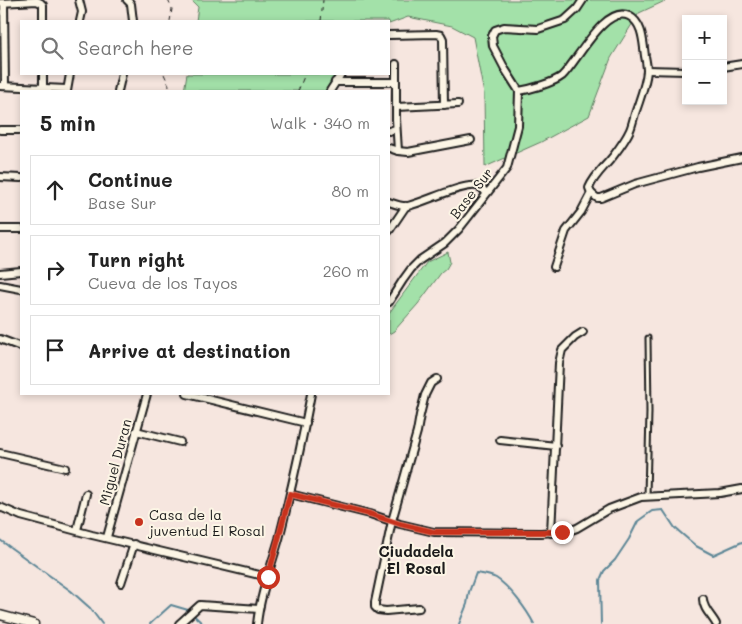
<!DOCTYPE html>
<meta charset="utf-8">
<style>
body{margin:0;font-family:Mali,sans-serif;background:#f6f6f6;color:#222}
.controls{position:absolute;right:15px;top:15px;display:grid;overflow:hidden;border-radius:0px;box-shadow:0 2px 8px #0003}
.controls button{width:45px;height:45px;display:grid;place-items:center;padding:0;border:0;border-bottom:1px solid #e0e0e0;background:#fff;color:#222;font:25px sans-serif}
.stop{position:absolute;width:15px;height:15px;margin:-11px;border:4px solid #c8321e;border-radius:50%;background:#fff}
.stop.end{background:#c8321e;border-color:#fff;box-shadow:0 1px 5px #0008}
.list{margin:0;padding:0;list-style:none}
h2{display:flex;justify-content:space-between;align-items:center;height:65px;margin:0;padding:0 20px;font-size:21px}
h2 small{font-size:16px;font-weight:400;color:#767676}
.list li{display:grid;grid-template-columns:32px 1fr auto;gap:15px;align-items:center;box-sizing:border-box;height:70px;margin:0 10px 10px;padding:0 10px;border:1px solid #e0e0e0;border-radius:0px}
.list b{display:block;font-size:19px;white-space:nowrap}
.list p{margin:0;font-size:16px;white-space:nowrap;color:#767676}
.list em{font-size:16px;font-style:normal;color:#767676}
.icon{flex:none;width:28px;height:28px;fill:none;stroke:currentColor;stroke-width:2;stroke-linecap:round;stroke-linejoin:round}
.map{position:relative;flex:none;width:742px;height:624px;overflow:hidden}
.search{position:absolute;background:#fff;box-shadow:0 2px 8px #0003;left:20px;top:20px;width:370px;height:55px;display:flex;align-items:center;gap:12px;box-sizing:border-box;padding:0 18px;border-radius:0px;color:#767676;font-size:19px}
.panel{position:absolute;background:#fff;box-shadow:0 2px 8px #0003;left:20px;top:90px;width:370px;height:305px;border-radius:0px}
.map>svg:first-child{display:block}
</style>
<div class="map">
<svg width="742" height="624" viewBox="0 0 742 624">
<rect width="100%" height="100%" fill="#f6e6df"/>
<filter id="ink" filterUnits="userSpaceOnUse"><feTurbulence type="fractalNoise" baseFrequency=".02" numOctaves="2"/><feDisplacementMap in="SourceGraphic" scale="10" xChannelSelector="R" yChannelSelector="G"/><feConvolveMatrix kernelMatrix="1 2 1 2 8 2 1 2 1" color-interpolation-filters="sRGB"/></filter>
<g filter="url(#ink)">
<g fill="#a3e1a9" stroke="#607e62">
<path d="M 191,0 L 667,0 L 639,13 L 611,58 L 589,116 L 541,142 L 485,167 L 484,94 L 473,37 L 452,26 L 408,17 L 389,24 L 389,21 L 196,21 L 198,7 Z"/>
<path d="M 187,74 L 336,74 L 328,91 L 184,91 Z"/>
<path d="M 448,252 L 450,262 L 446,269 L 441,273 L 418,304 L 394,331 L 389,334 L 389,313 L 427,262 Z"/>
</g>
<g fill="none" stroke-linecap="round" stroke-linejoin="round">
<g stroke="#5c8696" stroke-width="2">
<path d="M 0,540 L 71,591 L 90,608 L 102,624"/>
<path d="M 150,624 L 171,605 L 188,610 L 203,624"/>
<path d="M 459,624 L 467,604 L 469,592 L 476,573 C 483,574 491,575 496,578 C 510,587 527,610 534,624"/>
<path d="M 601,624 L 600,580 L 604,571 L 615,560 L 629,539 L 638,521 L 652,511 L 663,510 L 675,528 L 696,546 L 713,555 L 742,542"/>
</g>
<g stroke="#1c1c1c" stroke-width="7">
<path id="service" d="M 647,496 L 649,412 L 648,338"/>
</g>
<g stroke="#1c1c1c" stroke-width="10">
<g id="minor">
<path d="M 79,0 L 82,12 L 80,21"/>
<path d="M 127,0 L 131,4 L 133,21"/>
<path d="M 0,3 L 37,1 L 41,3 L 43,5 L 43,21"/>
<path d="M 4,3 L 5,86"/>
<path d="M 389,35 L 436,34 L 441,35 L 443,39 L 444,105"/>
<path d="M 396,64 L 396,119 L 398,151"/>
<path d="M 723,67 L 742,64"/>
<path d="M 647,70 L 686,71"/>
<path d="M 335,82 L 395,82"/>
<path d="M 0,86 L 67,89"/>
<path d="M 43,88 L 43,74"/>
<path d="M 67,91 L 70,74"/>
<path d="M 118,91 L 122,74"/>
<path d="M 330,91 L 341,74"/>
<path d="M 519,91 C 531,89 553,83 562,76 C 577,62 605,4 629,16 C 643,23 643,42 645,56 C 646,61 647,66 647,71 C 646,83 641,96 637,108 C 634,115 633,123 630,130 C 626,139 620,147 614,155 C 605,167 595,174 589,188 L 591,193 L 597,198 L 601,198 L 635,184 L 698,167 L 742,158"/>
<path d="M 396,107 L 458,104"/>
<path d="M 0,130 L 21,130"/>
<path d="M 389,131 L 396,129"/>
<path d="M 389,148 L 398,151 L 408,152 L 471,140"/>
<path d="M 0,177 L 21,178"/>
<path d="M 389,202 C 395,204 402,207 408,206 C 425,202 463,183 477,186 C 481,187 484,190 486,193"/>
<path d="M 0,229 L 21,229"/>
<path d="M 389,231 L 406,206"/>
<path d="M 554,267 L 566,231 L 581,212 L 591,193"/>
<path d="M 0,273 L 21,271"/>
<path d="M 0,285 L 21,289"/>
<path d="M 389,302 L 403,280 L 411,269 L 420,260 L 445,243 L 459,229 L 507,168 L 518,126 L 519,91 L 505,69 L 493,46 L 492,36 L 495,30 L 504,27 L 538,29 L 565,20 L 577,9 L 583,0"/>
<path d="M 0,339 L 21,347"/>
<path d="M 187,394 L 306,423"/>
<path d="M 136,431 L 180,442"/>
<path d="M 500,440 L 556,446"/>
<path d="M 0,453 L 65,468"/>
<path d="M 290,494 L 370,514 L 400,524 L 434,532 L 541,533 L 569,531 L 577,528 L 609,509 L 641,497 L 720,493 L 742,489"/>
<path d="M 0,507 L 21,516 L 92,535 L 268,577"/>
<path d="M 77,530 L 86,494"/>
<path d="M 551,533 L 559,363 L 562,350 L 575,337 L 583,332"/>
<path d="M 107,537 L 147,394"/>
<path d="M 121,583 L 134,544"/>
<path d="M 703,599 C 703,609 712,616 716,624"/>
<path d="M 419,608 L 386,611 L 378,610 L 375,607 L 375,602 L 392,521 L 417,432 L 420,415 L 425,395 L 431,383 L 437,379"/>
<path d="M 179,624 L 200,605 L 259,609"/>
<path d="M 257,624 C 260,595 271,567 279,539 C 291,491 302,442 311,394"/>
</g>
</g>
<g stroke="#1c1c1c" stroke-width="11">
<path id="tertiary" d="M 0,615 L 34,624"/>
</g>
<g stroke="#1c1c1c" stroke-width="1" stroke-dasharray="5 4" stroke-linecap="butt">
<path d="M 168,0 L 172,9 L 170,21"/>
<path d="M 321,21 L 323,0"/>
<path d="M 164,74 L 169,85 L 168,91"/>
<path d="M 298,91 L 305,74"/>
</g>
<use href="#service" stroke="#fcf5e5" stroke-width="3"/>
<use href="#minor" stroke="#fcf5e5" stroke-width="6"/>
<use href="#tertiary" stroke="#fcf5e5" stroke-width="8"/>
</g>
</g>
<g fill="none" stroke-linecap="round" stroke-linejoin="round" filter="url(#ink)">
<path stroke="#c8321e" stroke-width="6" d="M 268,577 L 278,540 L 290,494 L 370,514 L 400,524 L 434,532 L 562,532"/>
</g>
<circle fill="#c8321e" stroke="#fcf5e5" stroke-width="2" cx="139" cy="522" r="5"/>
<g text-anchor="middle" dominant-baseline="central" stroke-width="4" stroke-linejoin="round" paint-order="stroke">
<g font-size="14" fill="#1c1c1c" stroke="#fcf5e5">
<text transform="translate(471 193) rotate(-52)">Base Sur</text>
<text transform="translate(115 462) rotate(-75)">Miguel Duran</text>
</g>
<g font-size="14" fill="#1c1c1c" stroke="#fcf5e5" text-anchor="start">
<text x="149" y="514">Casa de la<tspan x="149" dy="16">juventud El Rosal</tspan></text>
</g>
<g font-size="15" font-weight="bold" fill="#1c1c1c" stroke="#fcf5e5">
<text x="416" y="551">Ciudadela<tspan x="416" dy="17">El Rosal</tspan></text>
</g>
</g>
</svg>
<div class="controls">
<button>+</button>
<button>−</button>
</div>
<div class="stop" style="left:268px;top:577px"></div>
<div class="stop end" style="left:562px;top:532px"></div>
<div class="search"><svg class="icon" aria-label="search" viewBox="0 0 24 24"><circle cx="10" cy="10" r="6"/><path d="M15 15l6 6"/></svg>Search here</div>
<section class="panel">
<h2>5 min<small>Walk · 340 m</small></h2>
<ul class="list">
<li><svg class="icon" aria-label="ahead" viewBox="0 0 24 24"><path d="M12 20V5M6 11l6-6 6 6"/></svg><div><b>Continue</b><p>Base Sur</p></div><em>80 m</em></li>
<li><svg class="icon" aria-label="right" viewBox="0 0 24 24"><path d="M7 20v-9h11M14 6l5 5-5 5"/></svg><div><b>Turn right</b><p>Cueva de los Tayos</p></div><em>260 m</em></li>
<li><svg class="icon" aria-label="arrive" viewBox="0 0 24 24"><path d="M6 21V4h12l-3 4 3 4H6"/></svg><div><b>Arrive at destination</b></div></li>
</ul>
</section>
</div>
